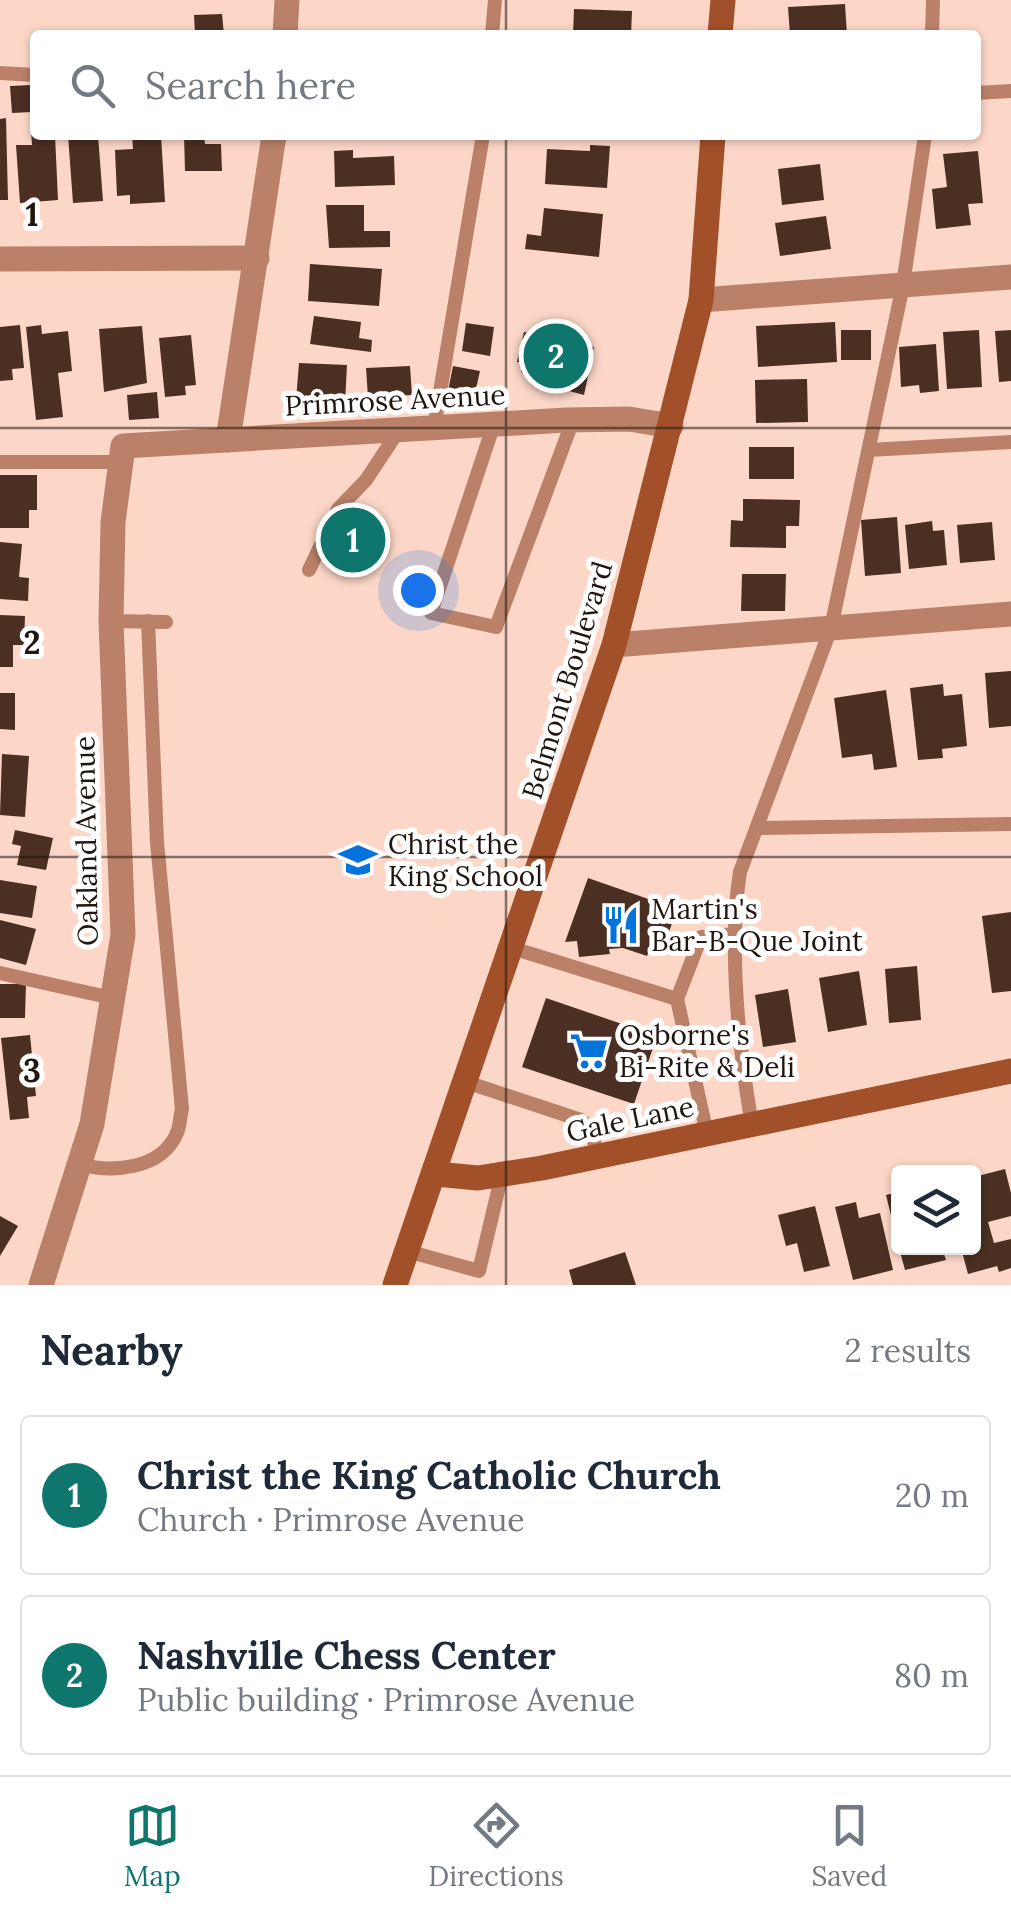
<!DOCTYPE html>
<meta charset="utf-8">
<style>
body{margin:0;font-family:Lora,serif;background:#f6f6f7;color:#1f2937}
.controls{position:absolute;right:30px;bottom:30px;display:grid;overflow:hidden;border-radius:10px;box-shadow:0 2px 8px #0004}
.controls button{width:90px;height:90px;display:grid;place-items:center;padding:0;border:0;border-bottom:2px solid #e0e1e3;background:#fff;color:#1f2937;font:50px sans-serif}
.you{position:absolute;left:418px;top:590px;width:35px;height:35px;margin:-25px;border:8px solid #fff;border-radius:50%;background:#1a73e8;box-shadow:0 0 0 15px #1a73e833}
.badge{display:grid;place-items:center;width:65px;height:65px;border-radius:50%;background:#0f766e;color:#fff;font-size:32px;font-weight:700}
.pin{position:absolute;translate:-50% -50%;border:5px solid #fff;box-shadow:0 2px 10px #0006}
.list{margin:0;padding:0;list-style:none}
h2{display:flex;justify-content:space-between;align-items:center;height:130px;margin:0;padding:0 40px;font-size:42px}
h2 small{font-size:32px;font-weight:400;color:#747a83}
.list li{display:grid;grid-template-columns:65px 1fr auto;gap:30px;align-items:center;box-sizing:border-box;height:160px;margin:0 20px 20px;padding:0 20px;border:2px solid #e0e1e3;border-radius:10px}
.list b{display:block;font-size:38px;white-space:nowrap}
.list p{margin:0;font-size:32px;white-space:nowrap;color:#747a83}
.list em{font-size:32px;font-style:normal;color:#747a83}
.icon{flex:none;width:55px;height:55px;fill:none;stroke:currentColor;stroke-width:2;stroke-linecap:round;stroke-linejoin:round}
.map{position:relative;flex:none;width:1011px;height:1285px;overflow:hidden}
.search{position:absolute;background:#fff;box-shadow:0 2px 8px #0004;left:30px;right:30px;top:30px;height:110px;display:flex;align-items:center;gap:25px;box-sizing:border-box;padding:0 35px;border-radius:10px;color:#747a83;font-size:38px}
.sheet{height:490px;background:#fff}
nav{display:flex;justify-content:space-around;align-items:center;box-sizing:border-box;height:140px;border-top:2px solid #e0e1e3;background:#fff;font-size:28px;color:#747a83}
nav a{display:grid;justify-items:center;gap:5px}
nav .on{color:#0f766e}
.map>svg:first-child{display:block}
</style>
<div class="map">
<svg width="1011" height="1285" viewBox="0 0 1011 1285">
<rect width="100%" height="100%" fill="#fcd7c7"/>
<g fill="#4b2f22">
<path d="M 845,4 L 847,35 L 790,35 L 788,7 Z"/>
<path d="M 574,9 L 632,11 L 631,35 L 573,35 Z"/>
<path d="M 222,14 L 224,35 L 195,35 L 194,15 Z"/>
<path d="M 31,85 L 32,112 L 12,113 L 10,86 Z"/>
<path d="M 6,118 L 8,200 L 0,200 L 0,119 Z"/>
<path d="M 31,130 L 35,130 L 35,135 L 55,135 L 58,200 L 20,203 L 16,145 L 32,145 Z"/>
<path d="M 68,135 L 98,135 L 103,201 L 73,203 Z"/>
<path d="M 132,135 L 161,135 L 165,202 L 130,204 L 130,195 L 117,196 L 115,150 L 133,149 Z"/>
<path d="M 184,135 L 204,135 L 205,144 L 221,144 L 222,171 L 185,171 Z"/>
<path d="M 334,135 L 417,135 L 417,138 L 334,139 Z"/>
<path d="M 590,145 L 610,146 L 607,188 L 545,184 L 547,149 L 590,151 Z"/>
<path d="M 353,150 L 353,158 L 394,156 L 395,185 L 335,187 L 334,151 Z"/>
<path d="M 978,151 L 983,203 L 968,204 L 971,225 L 936,229 L 932,189 L 947,187 L 943,154 Z"/>
<path d="M 820,164 L 824,200 L 782,205 L 778,169 Z"/>
<path d="M 326,205 L 364,205 L 364,231 L 390,231 L 390,247 L 329,248 Z"/>
<path d="M 544,208 L 603,214 L 599,257 L 525,249 L 527,234 L 541,236 Z"/>
<path d="M 826,216 L 831,249 L 780,256 L 775,223 Z"/>
<path d="M 310,264 L 382,269 L 379,306 L 308,301 Z"/>
<path d="M 314,316 L 361,322 L 359,338 L 372,340 L 371,352 L 310,344 Z"/>
<path d="M 835,322 L 837,362 L 758,367 L 756,326 Z"/>
<path d="M 466,323 L 494,327 L 490,356 L 462,351 Z"/>
<path d="M 20,325 L 24,368 L 12,369 L 13,380 L 0,381 L 0,327 Z"/>
<path d="M 41,325 L 42,334 L 68,331 L 72,371 L 58,373 L 63,417 L 36,420 L 26,327 Z"/>
<path d="M 142,326 L 147,383 L 104,392 L 99,329 Z"/>
<rect x="841" y="330" width="30" height="30"/>
<path d="M 979,330 L 982,387 L 947,389 L 943,332 Z"/>
<path d="M 1011,330 L 1011,381 L 999,382 L 995,331 Z"/>
<path d="M 524,332 L 594,347 L 584,395 L 528,380 L 529,374 L 521,372 L 524,363 L 517,362 Z"/>
<path d="M 191,335 L 196,385 L 185,386 L 186,395 L 165,397 L 159,338 Z"/>
<path d="M 936,344 L 939,391 L 920,393 L 919,385 L 901,387 L 899,347 Z"/>
<path d="M 299,363 L 347,365 L 345,403 L 296,400 Z"/>
<path d="M 410,366 L 412,395 L 368,397 L 366,368 Z"/>
<path d="M 453,366 L 480,371 L 473,402 L 447,396 Z"/>
<path d="M 807,379 L 808,422 L 756,423 L 755,380 Z"/>
<path d="M 157,392 L 159,418 L 129,420 L 127,395 Z"/>
<rect x="749" y="447" width="45" height="32"/>
<path d="M 0,475 L 37,475 L 37,510 L 29,510 L 29,528 L 0,528 Z"/>
<path d="M 743,499 L 800,500 L 799,526 L 786,526 L 786,548 L 730,547 L 731,520 L 743,521 Z"/>
<path d="M 897,517 L 901,573 L 865,576 L 861,520 Z"/>
<path d="M 932,521 L 933,531 L 944,530 L 947,565 L 909,569 L 905,525 Z"/>
<path d="M 992,522 L 995,560 L 960,563 L 957,525 Z"/>
<path d="M 0,542 L 22,544 L 19,577 L 29,578 L 28,601 L 0,599 Z"/>
<path d="M 742,574 L 786,574 L 785,611 L 741,611 Z"/>
<path d="M 0,615 L 25,616 L 24,645 L 13,645 L 13,667 L 0,667 Z"/>
<path d="M 1011,671 L 1011,726 L 989,728 L 985,673 Z"/>
<path d="M 943,684 L 944,696 L 962,694 L 967,746 L 942,749 L 943,758 L 918,760 L 910,688 Z"/>
<path d="M 886,690 L 897,767 L 874,770 L 872,754 L 842,758 L 834,698 Z"/>
<path d="M 0,693 L 15,693 L 15,730 L 0,729 Z"/>
<path d="M 2,754 L 29,756 L 25,817 L 0,815 Z"/>
<path d="M 15,830 L 53,838 L 46,870 L 17,865 L 21,846 L 12,844 Z"/>
<path d="M 588,878 L 677,909 L 662,952 L 650,948 L 647,956 L 623,948 L 609,949 L 610,954 L 579,957 L 577,941 L 565,942 Z"/>
<path d="M 0,880 L 37,886 L 32,918 L 0,913 Z"/>
<path d="M 1011,912 L 1011,991 L 992,993 L 982,916 Z"/>
<path d="M 0,920 L 36,929 L 26,965 L 0,958 Z"/>
<path d="M 917,966 L 921,1020 L 889,1023 L 885,969 Z"/>
<path d="M 859,971 L 867,1025 L 828,1032 L 819,978 Z"/>
<path d="M 0,984 L 26,984 L 25,1018 L 0,1018 Z"/>
<path d="M 788,989 L 796,1042 L 763,1047 L 755,995 Z"/>
<path d="M 546,998 L 657,1036 L 634,1104 L 522,1067 Z"/>
<path d="M 30,1035 L 36,1096 L 27,1097 L 29,1118 L 10,1120 L 1,1038 Z"/>
<path d="M 1005,1169 L 1011,1193 L 1011,1216 L 988,1222 L 994,1243 L 1011,1239 L 1011,1268 L 999,1272 L 997,1266 L 968,1274 L 961,1248 L 974,1248 L 974,1177 Z"/>
<path d="M 898,1192 L 898,1240 L 897,1240 L 886,1195 Z"/>
<path d="M 856,1202 L 859,1218 L 880,1213 L 893,1270 L 853,1280 L 835,1207 Z"/>
<path d="M 815,1206 L 830,1266 L 804,1272 L 797,1243 L 786,1246 L 778,1215 Z"/>
<path d="M 0,1216 L 18,1226 L 0,1256 Z"/>
<path d="M 899,1248 L 942,1248 L 946,1260 L 905,1270 Z"/>
<path d="M 625,1252 L 636,1285 L 573,1285 L 569,1270 Z"/>
</g>
<g fill="none" stroke-linecap="round" stroke-linejoin="round">
<g stroke="#ba8168" stroke-width="14">
<path d="M 492,35 L 495,0"/>
<path d="M 932,35 L 933,0"/>
<path d="M 0,73 L 35,75"/>
<path d="M 976,93 L 1011,91"/>
<path d="M 494,424 L 431,613 L 496,627 L 573,420"/>
<path d="M 434,428 L 483,135"/>
<path d="M 869,450 L 1011,442"/>
<path d="M 0,462 L 120,462"/>
<path d="M 309,570 L 338,509 L 366,480 L 399,430"/>
<path d="M 111,621 L 166,622"/>
<path d="M 758,828 L 1011,824"/>
<path d="M 512,948 L 677,999"/>
<path d="M 0,973 L 112,998"/>
<path d="M 466,1082 L 581,1120 L 592,1130 L 597,1156"/>
<path d="M 752,1125 C 739,1051 728,945 740,872 L 831,628 L 903,285 L 925,135"/>
<path d="M 707,1134 L 677,999 L 701,937 L 736,934"/>
<path d="M 79,1164 C 112,1173 161,1170 177,1133 C 180,1126 180,1116 182,1109 L 157,842 L 148,621"/>
<path d="M 407,1251 L 479,1271 L 502,1174"/>
</g>
<g stroke="#ba8168" stroke-width="25">
<path d="M 285,35 L 287,0"/>
<path d="M 0,259 L 257,258"/>
<path d="M 701,300 L 1011,277"/>
<path d="M 228,440 L 274,135"/>
<path d="M 614,645 L 1011,614"/>
<path d="M 41,1285 L 92,1124 L 123,935 L 111,621 L 113,522 L 123,446 L 566,420 L 629,419 L 671,426"/>
</g>
<g stroke="#a25029" stroke-width="25">
<path d="M 720,35 L 723,0"/>
<path d="M 436,1174 L 478,1178 L 542,1168 L 1011,1071"/>
<path d="M 395,1285 L 614,645 L 701,300 L 713,135"/>
</g>
</g>
<path fill="none" stroke="#21150f" stroke-width="2.5" stroke-opacity="0.55" d="M 506,0 L 506,35M 506,135 L 506,1285M 0,428 L 1011,428M 0,857 L 1011,857"/>
<defs>
<g id="school-bare" transform="scale(3)"><path d="M0-5L7-2L0 1L-7-2ZM-4 1L0 2.5L4 1V4Q0 6-4 4Z" fill="#0473db" stroke="#fff" stroke-width="2.5" paint-order="stroke"/></g>
<g id="restaurant-bare" transform="scale(3)"><path d="M-5-6h1v4h1v-4h1v4h1v-4h1v5L-1.5 .5V6h-2V.5L-5-1ZM5-6V6H3V1.5H1.5Q1.5-4 5-6Z" fill="#0473db" stroke="#fff" stroke-width="2.5" paint-order="stroke"/></g>
<g id="supermarket-bare" transform="scale(3)"><path d="M-6-5.5h2.5l.6 2H6L4.5 2H-2.5L-4.4-4H-6ZM-1.5 3.2a1.3 1.3 0 1 0 .1 0ZM3 3.2a1.3 1.3 0 1 0 .1 0Z" fill="#0473db" stroke="#fff" stroke-width="2.5" paint-order="stroke"/></g>
</defs>
<g fill-rule="evenodd">
<use href="#school-bare" x="358" y="860"/>
<use href="#restaurant-bare" x="621" y="925"/>
<use href="#supermarket-bare" x="589" y="1051"/>
</g>
<g text-anchor="middle" dominant-baseline="central" stroke-width="10" stroke-linejoin="round" paint-order="stroke">
<g font-size="28" fill="#21150f" stroke="#fff">
<text transform="translate(395 400) rotate(-3)">Primrose Avenue</text>
<text transform="translate(567 680) rotate(-73)">Belmont Boulevard</text>
<text transform="translate(86 841) rotate(-91)">Oakland Avenue</text>
<text transform="translate(630 1119) rotate(-12)">Gale Lane</text>
</g>
<g font-size="28" fill="#21150f" stroke="#fff" text-anchor="start">
<text x="388" y="844">Christ the<tspan x="388" dy="32">King School</tspan></text>
<text x="651" y="909">Martin's<tspan x="651" dy="32">Bar-B-Que Joint</tspan></text>
<text x="619" y="1035">Osborne's<tspan x="619" dy="32">Bi-Rite &amp; Deli</tspan></text>
</g>
</g>
<g font-size="32" text-anchor="middle" font-weight="bold" fill="#21150f" stroke="#fff" stroke-width="10" stroke-linejoin="round" paint-order="stroke">
<text x="32" y="226">1</text>
<text x="32" y="654">2</text>
<text x="32" y="1082">3</text>
</g>
</svg>
<div class="controls">
<button><svg class="icon" aria-label="layers" viewBox="0 0 24 24"><path d="M12 4l9 5-9 5-9-5zM3 14l9 5 9-5"/></svg></button>
</div>
<div class="you"></div>
<div class="pin badge" style="left:353px;top:540px">1</div>
<div class="pin badge" style="left:556px;top:356px">2</div>
<div class="search"><svg class="icon" aria-label="search" viewBox="0 0 24 24"><circle cx="10" cy="10" r="6"/><path d="M15 15l6 6"/></svg>Search here</div>
</div>
<section class="sheet">
<h2>Nearby<small>2 results</small></h2>
<ul class="list">
<li><span class="badge">1</span><div><b>Christ the King Catholic Church</b><p>Church · Primrose Avenue</p></div><em>20 m</em></li>
<li><span class="badge">2</span><div><b>Nashville Chess Center</b><p>Public building · Primrose Avenue</p></div><em>80 m</em></li>
</ul>
</section>
<nav>
<a class="on"><svg class="icon" aria-label="map" viewBox="0 0 24 24"><path d="M3 6l6-2 6 2 6-2v14l-6 2-6-2-6 2zM9 4v14M15 6v14"/></svg>Map</a>
<a><svg class="icon" aria-label="directions" viewBox="0 0 24 24"><path d="M12 3l9 9-9 9-9-9zM9 14v-3h6M13 9l2 2-2 2"/></svg>Directions</a>
<a><svg class="icon" aria-label="saved" viewBox="0 0 24 24"><path d="M7 4h10v16l-5-4-5 4z"/></svg>Saved</a>
</nav>
